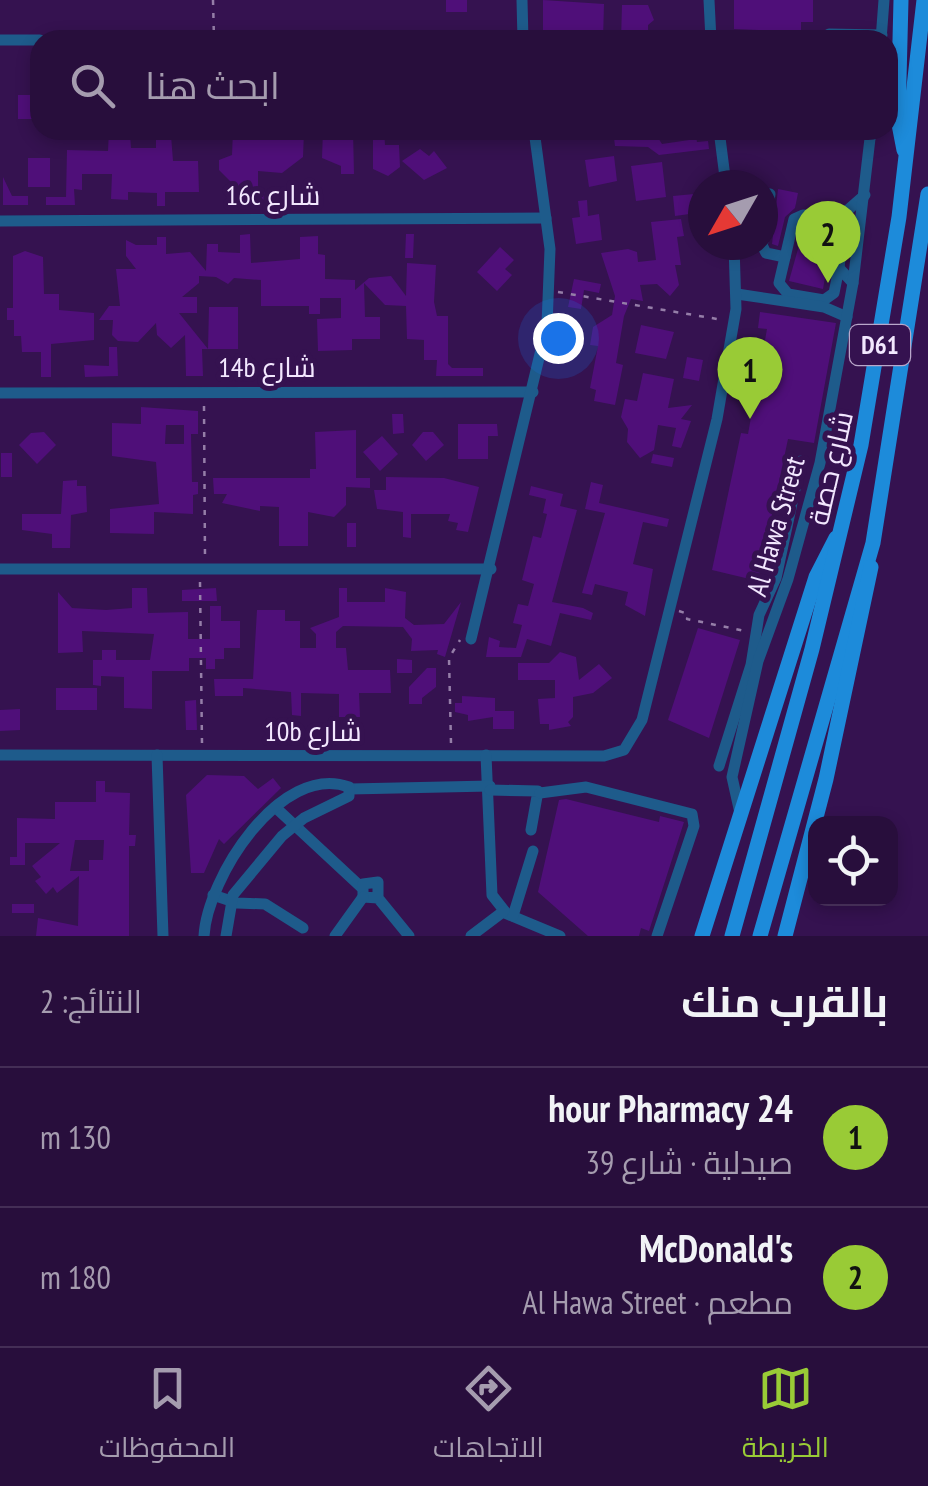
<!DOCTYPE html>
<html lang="ar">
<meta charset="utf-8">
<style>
body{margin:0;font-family:"PT Sans Narrow",Cairo,sans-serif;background:#301743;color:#f1f3f6;direction:rtl}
.controls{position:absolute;right:30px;bottom:30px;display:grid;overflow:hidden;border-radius:20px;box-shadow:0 5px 15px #0003}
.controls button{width:90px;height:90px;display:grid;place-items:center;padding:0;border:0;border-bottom:2px solid #442e56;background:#280e3c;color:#f1f3f6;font:50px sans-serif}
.compass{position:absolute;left:688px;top:170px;width:90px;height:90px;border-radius:50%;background:#280e3c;box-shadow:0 5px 15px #0003;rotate:231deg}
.you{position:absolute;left:558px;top:338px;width:35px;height:35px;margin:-25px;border:8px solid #fff;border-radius:50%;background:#1a73e8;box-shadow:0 0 0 15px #1a73e833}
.badge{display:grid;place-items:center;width:65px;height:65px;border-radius:50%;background:#99cb36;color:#111;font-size:32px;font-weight:700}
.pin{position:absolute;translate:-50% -82px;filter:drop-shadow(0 2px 5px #0008)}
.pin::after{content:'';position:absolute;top:52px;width:35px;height:30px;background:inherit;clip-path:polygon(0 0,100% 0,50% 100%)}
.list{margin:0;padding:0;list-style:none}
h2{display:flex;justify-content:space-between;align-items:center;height:130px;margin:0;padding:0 40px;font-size:42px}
h2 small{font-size:32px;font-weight:400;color:#a59caf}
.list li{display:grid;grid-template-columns:65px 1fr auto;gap:30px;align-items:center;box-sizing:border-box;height:140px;padding:0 40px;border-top:2px solid #442e56}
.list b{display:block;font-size:38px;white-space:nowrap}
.list p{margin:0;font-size:32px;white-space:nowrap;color:#a59caf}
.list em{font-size:32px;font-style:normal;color:#a59caf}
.icon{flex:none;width:55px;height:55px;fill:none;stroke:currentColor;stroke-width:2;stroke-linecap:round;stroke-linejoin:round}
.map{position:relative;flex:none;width:928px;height:936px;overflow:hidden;direction:ltr}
.search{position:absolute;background:#280e3c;box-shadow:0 5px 15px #0003;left:30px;right:30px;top:30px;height:110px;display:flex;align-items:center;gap:25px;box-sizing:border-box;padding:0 35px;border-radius:30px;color:#a59caf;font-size:38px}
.sheet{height:410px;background:#280e3c}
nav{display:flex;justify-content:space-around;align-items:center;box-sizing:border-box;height:140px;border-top:2px solid #442e56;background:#280e3c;font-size:28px;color:#a59caf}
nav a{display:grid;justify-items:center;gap:5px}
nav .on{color:#99cb36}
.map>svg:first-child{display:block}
</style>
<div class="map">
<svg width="928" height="936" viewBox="0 0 928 936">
<rect width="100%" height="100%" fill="#351250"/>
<g fill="#4f0f79" fill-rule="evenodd">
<rect x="446" y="0" width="21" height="12"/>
<path d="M 543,0 L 604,4 L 603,40 L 543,40 Z"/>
<path d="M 734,0 L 813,0 L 813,22 L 801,22 L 801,32 L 734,29 Z"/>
<path d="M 622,5 L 648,5 L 654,20 L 648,25 L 648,40 L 621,40 Z"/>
<rect x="18" y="95" width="22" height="24"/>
<path d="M 109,130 L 130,134 L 131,148 L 156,148 L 156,135 L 171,135 L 173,161 L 198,161 L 199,192 L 165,192 L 165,206 L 157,206 L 157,193 L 128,192 L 128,200 L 111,199 L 112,174 L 82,174 L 82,190 L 74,189 L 75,205 L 46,205 L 46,197 L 66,197 L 67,150 L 108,151 Z"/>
<path d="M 233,130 L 256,130 L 256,135 L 304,132 L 303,157 L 282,173 L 258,171 L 258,192 L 270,192 L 270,202 L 252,203 L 219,170 L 219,160 L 232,155 Z"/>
<path d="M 323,130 L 353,130 L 354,174 L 341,174 L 341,166 L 322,158 Z"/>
<path d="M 373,130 L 384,130 L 385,145 L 399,145 L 400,167 L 388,176 L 373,169 Z"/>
<path d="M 584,130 L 613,130 L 613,135 L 586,140 Z"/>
<path d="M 613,130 L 653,130 L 662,144 L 689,140 L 687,130 L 695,130 L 697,142 L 708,141 L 709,149 L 659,155 L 648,147 L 615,146 Z"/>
<path d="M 420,149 L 429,156 L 434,151 L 447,168 L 424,180 L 402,161 Z"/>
<path d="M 614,156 L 617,181 L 589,187 L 585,160 Z"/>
<rect x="28" y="158" width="22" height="29"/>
<path d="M 662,162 L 666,197 L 636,201 L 631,166 Z"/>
<path d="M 3,177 L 12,196 L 28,196 L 28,205 L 3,205 Z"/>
<path d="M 778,189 L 798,193 L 795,208 L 785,217 L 778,246 L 772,244 Z"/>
<path d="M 694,194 L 697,213 L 675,216 L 673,196 Z"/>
<path d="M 587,200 L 588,216 L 599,214 L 602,240 L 576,244 L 572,218 L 580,217 L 578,201 Z"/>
<path d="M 681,219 L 684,236 L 677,237 L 681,265 L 675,265 L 679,285 L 670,296 L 657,284 L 640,285 L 643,301 L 631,299 L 624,316 L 616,363 L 623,365 L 615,405 L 594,401 L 596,390 L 590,388 L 598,346 L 590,345 L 593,327 L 612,315 L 615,296 L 601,253 L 628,249 L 637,252 L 638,262 L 656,260 L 651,222 Z"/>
<path d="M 805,224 L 834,225 L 823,289 L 789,281 Z"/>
<path d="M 250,234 L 251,263 L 300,259 L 300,237 L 318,236 L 318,254 L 325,255 L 325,279 L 355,280 L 355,290 L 369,278 L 391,276 L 406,296 L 407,263 L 436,265 L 434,302 L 437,316 L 448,316 L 448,364 L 452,368 L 483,368 L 483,376 L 436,376 L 437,360 L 424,360 L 424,340 L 407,339 L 406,306 L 385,305 L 364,283 L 365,317 L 380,317 L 380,339 L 352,339 L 352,350 L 318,351 L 317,319 L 341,318 L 341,298 L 320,298 L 320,314 L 309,314 L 309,306 L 261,306 L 261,280 L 234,278 L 228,284 L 216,277 L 199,276 L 199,283 L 182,297 L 197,297 L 197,313 L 179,313 L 208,349 L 202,349 L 203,376 L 186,376 L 185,335 L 171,348 L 157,335 L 156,323 L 138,342 L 118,341 L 112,335 L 113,320 L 99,320 L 109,306 L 120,306 L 116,269 L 136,269 L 126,256 L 126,240 L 136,245 L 157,245 L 157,237 L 166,237 L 166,254 L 190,252 L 206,271 L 207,244 L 218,244 L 218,252 L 240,253 L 240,235 Z"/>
<path d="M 406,234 L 414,234 L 413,258 L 405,258 Z"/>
<path d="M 500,247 L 514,260 L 505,269 L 512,275 L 497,291 L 477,272 Z"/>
<path d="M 25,251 L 43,257 L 44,294 L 59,294 L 59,310 L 94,313 L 94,340 L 51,344 L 51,377 L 41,377 L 41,352 L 22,352 L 21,336 L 14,336 L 14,320 L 7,320 L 7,308 L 13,308 L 13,256 Z"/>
<path d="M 574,279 L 601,284 L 599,293 L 584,290 L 581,309 L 568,307 Z"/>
<path d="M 209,307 L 238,307 L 238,349 L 208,349 Z"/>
<path d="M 760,312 L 836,323 L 814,443 L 788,439 L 758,581 L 712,570 L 741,433 L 748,434 L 767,329 L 758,328 Z"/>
<path d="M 641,325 L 674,332 L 666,359 L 635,353 Z"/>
<path d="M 109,347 L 117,347 L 118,376 L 85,377 L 84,365 L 109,366 Z"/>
<path d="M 687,357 L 703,360 L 699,381 L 683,378 Z"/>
<path d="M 643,373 L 674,379 L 668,408 L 692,405 L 681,419 L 691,421 L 681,448 L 672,446 L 676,428 L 658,425 L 654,450 L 640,458 L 627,442 L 628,429 L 621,417 L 625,399 L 637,401 Z"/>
<path d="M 141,407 L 198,411 L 198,434 L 191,434 L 192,482 L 198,482 L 198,494 L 193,495 L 193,514 L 154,512 L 154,534 L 110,533 L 110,509 L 159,504 L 156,462 L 112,456 L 112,423 L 141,424 ZM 166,425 L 184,425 L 184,444 L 165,444 Z"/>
<path d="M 392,414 L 403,414 L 404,433 L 393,434 Z"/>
<path d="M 458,424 L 497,424 L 498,436 L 488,436 L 488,459 L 458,459 Z"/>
<path d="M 356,430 L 356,478 L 370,478 L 370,488 L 346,487 L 346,505 L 334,517 L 308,512 L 308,546 L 279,546 L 279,507 L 260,506 L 260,511 L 222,503 L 227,494 L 214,494 L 213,478 L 310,478 L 310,469 L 316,469 L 315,432 Z"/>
<path d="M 44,432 L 56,445 L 37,464 L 19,445 L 31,433 Z"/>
<path d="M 423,432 L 433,432 L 444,445 L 426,461 L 412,445 Z"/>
<path d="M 382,436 L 398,454 L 380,471 L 363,452 Z"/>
<rect x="1" y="453" width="11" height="24"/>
<path d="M 653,454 L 674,458 L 672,467 L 651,463 Z"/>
<path d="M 386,477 L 444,478 L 479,487 L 468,532 L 456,530 L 458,523 L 448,521 L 450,514 L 411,514 L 411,538 L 403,537 L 403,512 L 377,509 L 374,490 L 386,490 Z"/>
<path d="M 77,480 L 77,486 L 86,486 L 87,512 L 71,515 L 70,548 L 52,548 L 52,534 L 22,530 L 22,514 L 61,514 L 63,481 Z"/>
<path d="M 591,482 L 603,485 L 599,503 L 669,519 L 667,527 L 643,522 L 633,564 L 653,569 L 645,616 L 625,605 L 628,592 L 595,584 L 592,595 L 582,593 L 605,513 L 585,509 Z"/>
<path d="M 531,486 L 563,494 L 560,506 L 577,510 L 552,602 L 583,608 L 593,613 L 591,620 L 560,613 L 551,646 L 527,639 L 521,657 L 486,657 L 489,637 L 500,641 L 499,647 L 516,648 L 522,625 L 513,623 L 518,604 L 528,606 L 534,584 L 522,580 L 533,536 L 541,538 L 547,514 L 543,513 L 546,499 L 529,495 Z"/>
<rect x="347" y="523" width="9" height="24"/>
<path d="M 132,588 L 147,588 L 148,613 L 188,612 L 188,639 L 210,639 L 210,606 L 221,606 L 221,621 L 240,621 L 240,648 L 224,648 L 224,659 L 215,659 L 215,669 L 206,669 L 206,658 L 189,658 L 189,671 L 152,671 L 152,709 L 124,708 L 124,677 L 101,676 L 101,686 L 93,685 L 93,660 L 102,660 L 102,650 L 116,650 L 116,660 L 150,660 L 154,634 L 82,631 L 83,652 L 58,653 L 58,592 L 72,608 L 106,610 L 132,608 Z"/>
<path d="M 216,588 L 217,601 L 182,601 L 182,590 Z"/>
<path d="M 339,588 L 347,588 L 347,602 L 385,602 L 385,588 L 406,592 L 405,618 L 414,625 L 444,624 L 461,602 L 445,657 L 437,654 L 438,650 L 411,651 L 412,639 L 403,627 L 343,626 L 336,632 L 336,648 L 346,648 L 348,670 L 390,670 L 391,693 L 359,693 L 360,717 L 339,717 L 339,694 L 301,693 L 301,716 L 292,715 L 291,692 L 243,688 L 243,696 L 215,696 L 214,679 L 253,679 L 257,610 L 285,610 L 285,621 L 300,621 L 300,648 L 316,648 L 316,634 L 310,628 L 339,617 Z"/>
<path d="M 698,628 L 740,640 L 709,738 L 668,720 Z"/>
<path d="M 560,652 L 576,657 L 579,680 L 599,664 L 612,678 L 593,693 L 573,697 L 573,717 L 568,722 L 571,726 L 549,730 L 549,724 L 540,724 L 538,699 L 555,698 L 555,680 L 518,680 L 518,663 L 549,663 Z"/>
<path d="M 397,659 L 412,660 L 412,673 L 397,673 Z"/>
<path d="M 427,668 L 436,668 L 436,687 L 422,698 L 422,704 L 409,704 L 409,687 Z"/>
<rect x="56" y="688" width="41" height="22"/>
<path d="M 462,696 L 495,698 L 495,711 L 514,711 L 514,729 L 493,729 L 493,717 L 468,721 L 468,715 L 455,712 L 455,703 L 462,703 Z"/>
<path d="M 196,700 L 197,730 L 186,730 L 185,701 Z"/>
<path d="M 20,709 L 20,730 L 0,731 L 0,710 Z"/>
<path d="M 207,775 L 244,776 L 258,789 L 273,778 L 281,788 L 224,844 L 219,839 L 204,873 L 191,873 L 186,795 Z"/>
<path d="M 96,781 L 105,781 L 105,792 L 130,793 L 129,835 L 136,835 L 135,846 L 129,846 L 129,936 L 36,936 L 38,918 L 78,926 L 79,876 L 57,893 L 53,887 L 46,894 L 35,881 L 41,877 L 32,866 L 60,843 L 25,843 L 25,865 L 10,865 L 10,857 L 17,857 L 17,818 L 55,819 L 55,802 L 96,802 ZM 75,840 L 104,840 L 103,860 L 89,860 L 89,871 L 70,871 Z"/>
<path d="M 566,799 L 659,822 L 660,816 L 684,822 L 649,931 L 641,928 L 639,936 L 588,936 L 538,892 L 559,800 Z"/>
<rect x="12" y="904" width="22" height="9"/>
</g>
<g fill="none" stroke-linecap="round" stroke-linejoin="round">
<g stroke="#957ea8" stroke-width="2.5" stroke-dasharray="5 8" stroke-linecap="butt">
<path d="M 213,0 L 214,40"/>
<path d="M 558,292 L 723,320"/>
<path d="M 204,406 L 205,558"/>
<path d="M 200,582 L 202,744"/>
<path d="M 679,611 L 688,614 L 687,619 L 745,631"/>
<path d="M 451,743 L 449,658 L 460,640"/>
</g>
<g stroke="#1e5b8b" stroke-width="11">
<path d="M 522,0 L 523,40"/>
<path d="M 709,0 L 711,40"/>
<path d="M 829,34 L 882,35"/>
<path d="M 0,40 L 40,40"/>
<path d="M 881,40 L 884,0"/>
<path d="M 719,130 L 726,185"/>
<path d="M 0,221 L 546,218"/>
<path d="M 763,242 L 770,194"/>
<path d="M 762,245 L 766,253 L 785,257"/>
<path d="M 839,268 L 845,214"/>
<path d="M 853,283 L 839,268 L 834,293 L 824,300 L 788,294 L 779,283 L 794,219 L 803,215 L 841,216 L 865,195"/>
<path d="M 737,294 L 824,307 L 847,317"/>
<path d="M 0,393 L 533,392"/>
<path d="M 0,569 L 491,569"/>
<path d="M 471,639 L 547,325 L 550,249 L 534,130"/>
<path d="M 0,755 L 604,756 L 624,750 L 642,720 L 717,419 L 736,309 L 734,245"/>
<path d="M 157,755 L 163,936"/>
<path d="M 486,755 L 492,895 L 507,914 L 560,936"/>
<path d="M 719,766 L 751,665 L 759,615 L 776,578 L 801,461"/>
<path d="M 350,789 L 490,786"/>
<path d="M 490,790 L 538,791 L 531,830"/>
<path d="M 540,793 L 586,787 L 692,814 L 694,826 L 657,936"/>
<path d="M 275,807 L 361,887"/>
<path d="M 740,813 L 732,777 L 758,661 L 788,579 L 820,463 L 853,283 L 871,130"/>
<path d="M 213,895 L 237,903 L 265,904 L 303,928"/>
<path d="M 378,898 L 363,897 L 363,884 L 378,882 L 378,898 L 409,936"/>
<path d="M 513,916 L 533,851"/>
<path d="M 204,936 C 207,879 280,762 349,787 L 349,796 L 304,818 L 282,836 L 233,895 L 226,936"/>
<path d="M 335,936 L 363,897"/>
<path d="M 471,936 L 504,911"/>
</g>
<g stroke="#1d8bda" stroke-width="15">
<path d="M 901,0 L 898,119 L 904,150"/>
<path d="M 702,936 L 816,577 L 836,538"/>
<path d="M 732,936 L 812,649 L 861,445 L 899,217 L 924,0"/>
<path d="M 760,936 L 873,543 L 928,194"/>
<path d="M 785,936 L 826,779 L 871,567"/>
</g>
</g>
<g text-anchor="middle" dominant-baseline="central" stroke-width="10" stroke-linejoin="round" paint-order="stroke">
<rect fill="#351250" stroke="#b9a7ca" stroke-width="2.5" x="850" y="325" width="60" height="40" rx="8"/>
<g font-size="25" font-weight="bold" fill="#f2e7fe">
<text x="880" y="345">D61</text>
</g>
<g font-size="28" fill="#f2e7fe" stroke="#351250">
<text x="273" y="194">16c شارع</text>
<text x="267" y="366">14b شارع</text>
<text transform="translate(830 468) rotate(-77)">شارع حصة</text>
<text transform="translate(775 526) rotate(-74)">Al Hawa Street</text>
<text x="313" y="730">10b شارع</text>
</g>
</g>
</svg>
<div class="controls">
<button><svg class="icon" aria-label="locate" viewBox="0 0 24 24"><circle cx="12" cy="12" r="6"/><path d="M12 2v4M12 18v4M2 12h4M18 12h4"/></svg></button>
</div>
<svg class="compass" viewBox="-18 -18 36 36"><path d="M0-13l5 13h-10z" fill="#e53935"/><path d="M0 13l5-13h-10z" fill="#a59caf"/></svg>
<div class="you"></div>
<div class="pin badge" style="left:750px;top:419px">1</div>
<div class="pin badge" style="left:828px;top:283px">2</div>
<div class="search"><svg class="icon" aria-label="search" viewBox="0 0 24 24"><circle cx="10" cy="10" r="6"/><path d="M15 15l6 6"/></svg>ابحث هنا</div>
</div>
<section class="sheet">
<h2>بالقرب منك<small>النتائج: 2</small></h2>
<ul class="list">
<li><span class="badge">1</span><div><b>24 hour Pharmacy</b><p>صيدلية · شارع 39</p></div><em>130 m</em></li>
<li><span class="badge">2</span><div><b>McDonald's</b><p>مطعم · Al Hawa Street</p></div><em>180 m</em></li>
</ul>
</section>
<nav>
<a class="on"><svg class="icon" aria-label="map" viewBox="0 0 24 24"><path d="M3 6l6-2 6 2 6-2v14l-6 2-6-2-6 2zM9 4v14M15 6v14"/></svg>الخريطة</a>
<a><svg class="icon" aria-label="directions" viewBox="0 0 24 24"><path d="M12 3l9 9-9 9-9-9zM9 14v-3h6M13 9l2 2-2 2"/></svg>الاتجاهات</a>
<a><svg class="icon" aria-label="saved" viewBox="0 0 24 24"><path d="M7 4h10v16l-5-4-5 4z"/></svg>المحفوظات</a>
</nav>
